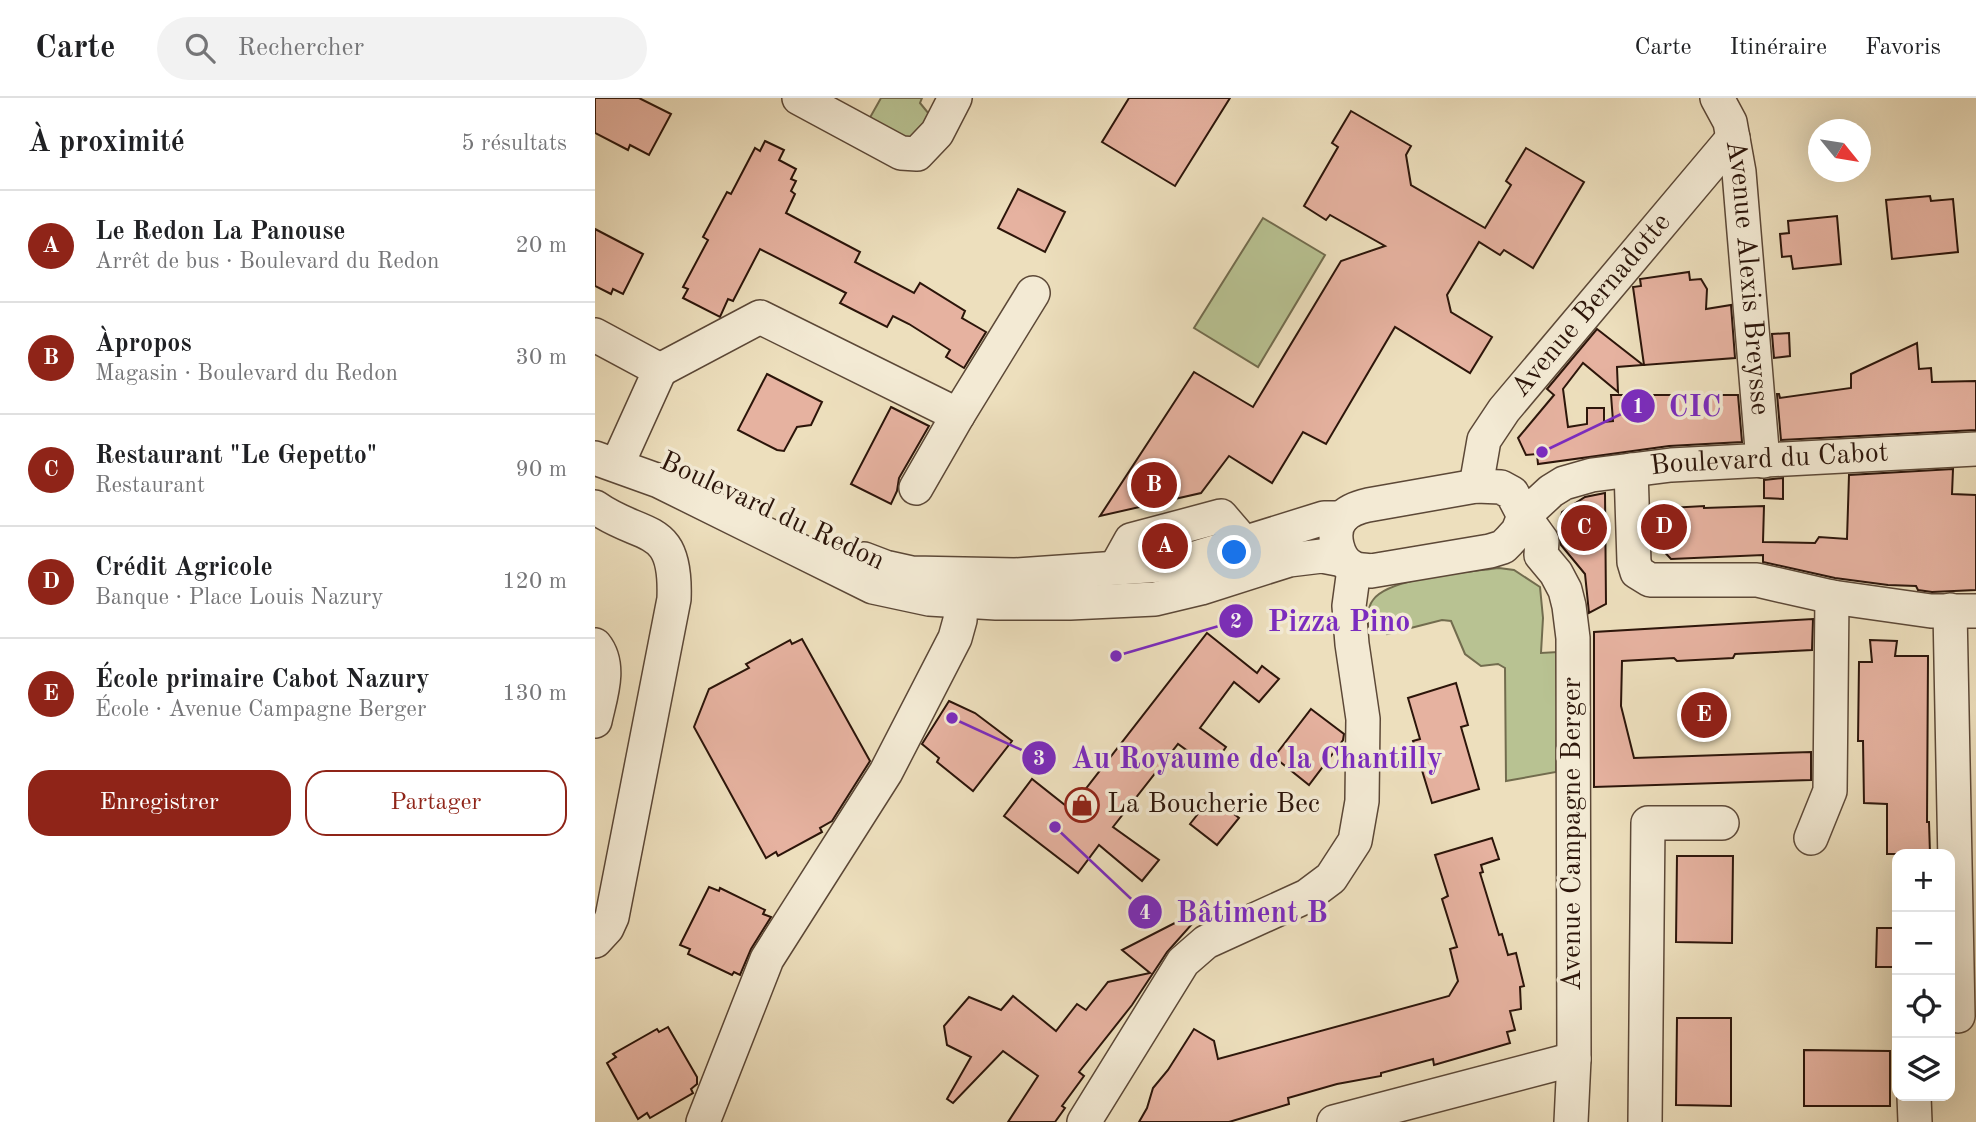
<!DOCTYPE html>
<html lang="fr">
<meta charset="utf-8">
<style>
body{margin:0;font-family:"Old Standard TT",serif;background:#f2f2f2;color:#202124}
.controls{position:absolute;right:21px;bottom:21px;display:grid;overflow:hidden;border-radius:14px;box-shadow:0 7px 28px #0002}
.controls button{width:63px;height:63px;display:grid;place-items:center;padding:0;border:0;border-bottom:2px solid #e0e0e0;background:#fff;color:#202124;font:35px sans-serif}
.compass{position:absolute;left:1213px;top:21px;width:63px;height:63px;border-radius:50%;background:#fff;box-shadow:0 7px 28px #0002;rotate:120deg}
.you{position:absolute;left:640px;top:455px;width:24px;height:24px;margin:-18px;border:5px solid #fff;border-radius:50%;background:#1a73e8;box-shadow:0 0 0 10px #1a73e833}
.badge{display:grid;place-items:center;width:46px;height:46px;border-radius:50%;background:#8f2418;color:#fff;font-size:23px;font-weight:700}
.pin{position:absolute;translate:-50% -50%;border:4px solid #fff;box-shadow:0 2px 7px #0006}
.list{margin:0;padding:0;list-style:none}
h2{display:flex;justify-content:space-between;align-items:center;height:91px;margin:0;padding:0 28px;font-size:30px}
h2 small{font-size:23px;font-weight:400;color:#757577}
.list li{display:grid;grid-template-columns:46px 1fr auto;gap:21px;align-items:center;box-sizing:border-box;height:112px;padding:0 28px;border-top:2px solid #e0e0e0}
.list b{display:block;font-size:26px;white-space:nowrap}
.list p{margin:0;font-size:23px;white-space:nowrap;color:#757577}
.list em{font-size:23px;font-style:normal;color:#757577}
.actions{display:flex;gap:14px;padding:21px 28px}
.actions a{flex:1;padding:16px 0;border:2px solid #8f2418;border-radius:21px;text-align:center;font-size:24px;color:#8f2418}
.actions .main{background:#8f2418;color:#fff}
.icon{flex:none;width:38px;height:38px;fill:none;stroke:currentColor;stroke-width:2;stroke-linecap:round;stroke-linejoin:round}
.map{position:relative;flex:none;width:1381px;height:1024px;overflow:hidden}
header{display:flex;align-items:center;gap:42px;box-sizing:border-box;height:98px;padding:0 35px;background:#fff;border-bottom:2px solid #e0e0e0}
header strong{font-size:33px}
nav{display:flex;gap:38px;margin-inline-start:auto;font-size:24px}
.search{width:490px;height:63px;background:#f2f2f2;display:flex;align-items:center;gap:18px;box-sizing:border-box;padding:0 24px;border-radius:38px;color:#757577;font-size:26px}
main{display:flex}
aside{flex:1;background:#fff}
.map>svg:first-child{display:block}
</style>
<header>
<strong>Carte</strong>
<div class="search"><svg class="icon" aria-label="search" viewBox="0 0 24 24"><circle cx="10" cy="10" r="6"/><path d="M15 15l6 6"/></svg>Rechercher</div>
<nav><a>Carte</a><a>Itinéraire</a><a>Favoris</a></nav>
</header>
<main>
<aside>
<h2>À proximité<small>5 résultats</small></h2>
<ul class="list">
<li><span class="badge">A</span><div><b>Le Redon La Panouse</b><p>Arrêt de bus · Boulevard du Redon</p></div><em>20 m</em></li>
<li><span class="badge">B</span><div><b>Àpropos</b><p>Magasin · Boulevard du Redon</p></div><em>30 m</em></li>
<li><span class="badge">C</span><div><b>Restaurant &quot;Le Gepetto&quot;</b><p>Restaurant</p></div><em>90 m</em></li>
<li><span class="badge">D</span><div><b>Crédit Agricole</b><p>Banque · Place Louis Nazury</p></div><em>120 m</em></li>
<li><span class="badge">E</span><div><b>École primaire Cabot Nazury</b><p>École · Avenue Campagne Berger</p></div><em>130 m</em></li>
</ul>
<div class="actions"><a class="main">Enregistrer</a><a>Partager</a></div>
</aside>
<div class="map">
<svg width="1381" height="1024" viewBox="0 0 1381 1024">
<rect width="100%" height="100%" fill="#eddfbd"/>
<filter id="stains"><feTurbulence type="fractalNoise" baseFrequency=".00286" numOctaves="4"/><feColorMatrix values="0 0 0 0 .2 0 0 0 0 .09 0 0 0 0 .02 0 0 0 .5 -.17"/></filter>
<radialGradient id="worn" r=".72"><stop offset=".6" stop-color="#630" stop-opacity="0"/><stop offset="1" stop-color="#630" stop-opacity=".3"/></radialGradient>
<g fill="#b8c292" stroke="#726c4e" stroke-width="2">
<path d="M 286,0 L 327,0 L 325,5 L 339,22 L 331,34 L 307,42 L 273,23 Z"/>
<path d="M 668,120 L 730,157 L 663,269 L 599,230 Z"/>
<path d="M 904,470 L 919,472 L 945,489 L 948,520 L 946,555 L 963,554 L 961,674 L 911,683 L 910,570 L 903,566 L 886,568 L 870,556 L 856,523 L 847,522 L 792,536 L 788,531 L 774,534 C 773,524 771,511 778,502 C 794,479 875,474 904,470 Z"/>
</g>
<g fill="#e6b2a0" stroke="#2c150a" stroke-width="2">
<path d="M 0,0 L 44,0 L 76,16 L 54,57 L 35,47 L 33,52 L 0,35 Z"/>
<path d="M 534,0 L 635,0 L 580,88 L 507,44 Z"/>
<path d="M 756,13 L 816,48 L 811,57 L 816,87 L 890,130 L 916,87 L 911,83 L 931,50 L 989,84 L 938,170 L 909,152 L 905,157 L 884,144 L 852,197 L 856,214 L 897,239 L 875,275 L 800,229 L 731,346 L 708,334 L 677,385 L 634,358 L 606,395 L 505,418 L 599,274 L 658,309 L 746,163 L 790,148 L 735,117 L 731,122 L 709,108 L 743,49 L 737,45 Z"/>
<path d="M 170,43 L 189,52 L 184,62 L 201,71 L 196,81 L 201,83 L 196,93 L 200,96 L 191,115 L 265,154 L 260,164 L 319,195 L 325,185 L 370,213 L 367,220 L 391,234 L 369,270 L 351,259 L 355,252 L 314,226 L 298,218 L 292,229 L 245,205 L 251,195 L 165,151 L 138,203 L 133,201 L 125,219 L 88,200 L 93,191 L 88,189 L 113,142 L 108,139 L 132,94 L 136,96 L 160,50 L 165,53 Z"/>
<path d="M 423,91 L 470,114 L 450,154 L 403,130 Z"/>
<path d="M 1335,98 L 1336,103 L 1358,101 L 1363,154 L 1297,161 L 1291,102 Z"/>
<path d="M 1242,118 L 1246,166 L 1198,171 L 1196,158 L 1187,159 L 1185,136 L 1194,135 L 1193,123 Z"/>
<path d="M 0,131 L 48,156 L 28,196 L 18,191 L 16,196 L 0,188 Z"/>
<path d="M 1094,174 L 1095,182 L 1106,181 L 1112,191 L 1111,211 L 1136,207 L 1140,260 L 1049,267 L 1038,189 L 1046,188 L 1045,181 Z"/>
<path d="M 1002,231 L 1048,267 L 1022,269 L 1023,294 L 988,265 L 968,291 L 973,329 L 992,326 L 992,310 L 1009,310 L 1009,324 L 1018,323 L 1016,297 L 1143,297 L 1147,344 L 1074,348 L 943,366 L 942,356 L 931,357 L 923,340 L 959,297 L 952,291 Z"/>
<path d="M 1194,235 L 1195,258 L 1179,260 L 1177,236 Z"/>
<path d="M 1322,245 L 1324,271 L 1336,270 L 1337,284 L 1381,283 L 1381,332 L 1186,342 L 1182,296 L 1184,296 L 1185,300 L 1256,290 L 1256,276 Z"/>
<path d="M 172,276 L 227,304 L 216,327 L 202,329 L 189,353 L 182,352 L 143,332 Z"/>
<path d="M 296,309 L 334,328 L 304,380 L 302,393 L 296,406 L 256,386 Z"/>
<path d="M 1358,371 L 1357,396 L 1381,397 L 1381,492 L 1337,494 L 1323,492 L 1321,488 L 1293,487 L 1240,480 L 1168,464 L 1168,457 L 1076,461 L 1063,447 L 1062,424 L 1074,410 L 1109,408 L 1109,410 L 1169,408 L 1168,444 L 1220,445 L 1224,439 L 1252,441 L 1254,377 Z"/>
<path d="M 1188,380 L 1188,401 L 1169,400 L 1169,382 Z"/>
<path d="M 1010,395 L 1011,506 L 994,515 L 990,476 L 966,447 L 963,434 L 967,414 L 990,399 Z"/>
<path d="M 1218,521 L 1217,552 L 1140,556 L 1138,560 L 1082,563 L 1079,560 L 1027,563 L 1026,608 L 1039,660 L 1216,654 L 1216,682 L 999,689 L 999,534 Z"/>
<path d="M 612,535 L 662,575 L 667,568 L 684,581 L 664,604 L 639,584 L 605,630 L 631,649 L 616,670 L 583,646 L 518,729 L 564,762 L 547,783 L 504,747 L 483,775 L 409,718 L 437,681 L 475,711 Z"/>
<path d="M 207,541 L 275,663 L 237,723 L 225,730 L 227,734 L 183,758 L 181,754 L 171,760 L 99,629 L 114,591 L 154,570 L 151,566 L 195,542 L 197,546 Z"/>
<path d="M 1275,542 L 1302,543 L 1300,558 L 1333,558 L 1332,724 L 1334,724 L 1335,756 L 1292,756 L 1292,706 L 1269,705 L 1268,643 L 1263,643 L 1264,564 L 1277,564 Z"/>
<path d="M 861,585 L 873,627 L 866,629 L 884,691 L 837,705 L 818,643 L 825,641 L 813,600 Z"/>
<path d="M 354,603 L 380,615 L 417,643 L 378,693 L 342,664 L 344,660 L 327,646 Z"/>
<path d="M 716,611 L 749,636 L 748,642 L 714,687 L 679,659 Z"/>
<path d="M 617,698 L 644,720 L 622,747 L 595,726 Z"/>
<path d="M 897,740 L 904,761 L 886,767 L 888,774 L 885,775 L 904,837 L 907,836 L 913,857 L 921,855 L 929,888 L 925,889 L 926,911 L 915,913 L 920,932 L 912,934 L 915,945 L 839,967 L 838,961 L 786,975 L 786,978 L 742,986 L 693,1000 L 694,1006 L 634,1024 L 544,1024 L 552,1010 L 558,990 L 573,972 L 599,931 L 619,943 L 623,961 L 854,898 L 863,883 L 855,851 L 862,849 L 847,801 L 853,798 L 840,757 Z"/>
<path d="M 1082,758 L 1138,758 L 1137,845 L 1081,844 Z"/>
<path d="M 114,789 L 124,793 L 125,790 L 170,812 L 168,816 L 176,819 L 156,851 L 145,877 L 139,874 L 137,877 L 93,856 L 95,851 L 85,847 Z"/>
<path d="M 613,808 L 572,854 L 537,907 L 484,974 L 489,978 L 467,1008 L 470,1010 L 460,1024 L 413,1024 L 443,978 L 408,953 L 358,1005 L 352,1001 L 376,959 L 352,947 L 349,928 L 374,899 L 406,912 L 418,898 L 461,933 L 482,906 L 491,912 L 513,884 L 555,875 L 527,852 Z"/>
<path d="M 1282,830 L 1302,830 L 1302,869 L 1281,869 Z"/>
<path d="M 1082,920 L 1136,920 L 1136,1008 L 1081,1007 Z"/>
<path d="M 73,929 L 102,979 L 102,986 L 96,991 L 98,995 L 55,1020 L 52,1015 L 43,1021 L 12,965 L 21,959 L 18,956 L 62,931 L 64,934 Z"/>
<path d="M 1209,952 L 1295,953 L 1295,1008 L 1209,1008 Z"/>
</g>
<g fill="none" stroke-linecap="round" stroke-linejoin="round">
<g stroke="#5c4837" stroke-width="36">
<g id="minor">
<path d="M 204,0 L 306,55 L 322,56 L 342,35 L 360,0"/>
<path id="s1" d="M 1122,0 L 1135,24 L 1144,74 L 1168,363"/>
<path d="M 0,237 L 65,272 L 22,367"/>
<path d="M 65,272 L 165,219 L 363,317 L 321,390"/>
<path d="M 363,317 L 438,195"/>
<path d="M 0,360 L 64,383 L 278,489 L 334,501 L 401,505 L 475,505 L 560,501 L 606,490 L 694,462 L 727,458 L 748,462"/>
<path d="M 1036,372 L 1039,464 L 1042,474 L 1055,482 L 1162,482 L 1237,499 L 1336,513 L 1381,513"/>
<path id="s2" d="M 881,388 L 889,342 L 909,312 L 1138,40"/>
<path d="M 0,409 C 48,443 82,423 79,501 L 17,819 L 12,830 L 0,843"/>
<path d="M 269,461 L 290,469 L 317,475 L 420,477 L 581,466 L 729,420 L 747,420"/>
<path d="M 521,469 L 536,442 L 626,418 L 650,446"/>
<path d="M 1355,512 L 1363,918"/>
<path d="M 0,547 C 17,568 5,599 0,623"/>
<path d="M 1216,740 L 1235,693 L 1237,499"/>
<path d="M 1319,998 L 1320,1024"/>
<path d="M 108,1024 L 172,861 L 291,674 L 360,540 L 365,522 L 366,504"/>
<path d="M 489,1024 L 588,864 L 611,844 L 712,798 L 736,780 L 760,743 L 767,703 L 768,621 L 757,546 L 754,508 L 759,471"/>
<path d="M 739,1024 L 979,961"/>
<path id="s3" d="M 976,1024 L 979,961 L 978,540 L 974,508 L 970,492 L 961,475 L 946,457 L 947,443 L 929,418 L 917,395 L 906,389 L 881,388 L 773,407 C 764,409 753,413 747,420 C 735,434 742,463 759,470 C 763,472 771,472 776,473 L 895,453 L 908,449 L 914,443 L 923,433 L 929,418 L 956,393 L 969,385 L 997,377 L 1076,367 L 1381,351"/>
<path d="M 1050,1024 L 1053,725 L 1127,725"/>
</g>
</g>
<use href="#minor" stroke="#f3ead4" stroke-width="33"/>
</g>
<defs>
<g id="shop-ring" transform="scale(1.75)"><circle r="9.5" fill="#f3ead4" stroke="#8f2418" stroke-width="1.5"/><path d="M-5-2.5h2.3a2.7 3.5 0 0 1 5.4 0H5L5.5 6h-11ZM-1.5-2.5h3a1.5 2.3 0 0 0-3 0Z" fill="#8f2418"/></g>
</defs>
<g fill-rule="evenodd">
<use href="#shop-ring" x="487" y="707"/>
</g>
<g text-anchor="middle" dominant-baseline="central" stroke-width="7" stroke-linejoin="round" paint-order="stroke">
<g font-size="28" fill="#2c150a" stroke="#f3ead4">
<text stroke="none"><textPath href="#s1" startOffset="184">Avenue Alexis Breysse</textPath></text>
<text stroke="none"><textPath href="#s2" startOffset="219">Avenue Bernadotte</textPath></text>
<text stroke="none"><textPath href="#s3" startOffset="1330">Boulevard du Cabot</textPath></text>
<text transform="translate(177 414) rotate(25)">Boulevard du Redon</text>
<text transform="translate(978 736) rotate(-90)">Avenue Campagne Berger</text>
</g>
<g font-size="28" fill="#2c150a" stroke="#f3ead4" text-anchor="start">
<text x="512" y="707">La Boucherie Bec</text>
</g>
</g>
<path fill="none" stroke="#7b2cbf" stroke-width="2.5" d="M947 354L1043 308M521 558L641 523M357 620L444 660M460 729L550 814"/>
<g fill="#7b2cbf" stroke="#f3ead4" stroke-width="2.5">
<circle cx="947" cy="354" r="7"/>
<circle cx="521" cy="558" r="7"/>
<circle cx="357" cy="620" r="7"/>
<circle cx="460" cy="729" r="7"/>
<circle cx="1043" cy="308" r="18"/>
<circle cx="641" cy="523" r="18"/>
<circle cx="444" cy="660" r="18"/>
<circle cx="550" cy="814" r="18"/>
</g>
<g font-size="21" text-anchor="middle" font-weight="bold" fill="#fff">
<text x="1043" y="315">1</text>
<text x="641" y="530">2</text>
<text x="444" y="667">3</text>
<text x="550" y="821">4</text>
</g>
<g font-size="30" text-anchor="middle" font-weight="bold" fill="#7b2cbf" stroke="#f3ead4" stroke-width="7" stroke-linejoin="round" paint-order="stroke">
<text x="1100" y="318">CIC</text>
<text x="744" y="533">Pizza Pino</text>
<text x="662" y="670">Au Royaume de la Chantilly</text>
<text x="657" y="824">Bâtiment B</text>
</g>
<rect width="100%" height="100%" filter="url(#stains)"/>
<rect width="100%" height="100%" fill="url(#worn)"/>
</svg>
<div class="controls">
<button>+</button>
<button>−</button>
<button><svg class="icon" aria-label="locate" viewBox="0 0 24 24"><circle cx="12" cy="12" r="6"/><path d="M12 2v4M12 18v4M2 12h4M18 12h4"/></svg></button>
<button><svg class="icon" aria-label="layers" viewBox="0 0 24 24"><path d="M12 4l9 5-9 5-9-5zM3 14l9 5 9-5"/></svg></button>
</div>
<svg class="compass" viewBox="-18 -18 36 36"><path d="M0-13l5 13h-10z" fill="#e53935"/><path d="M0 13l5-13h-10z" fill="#757577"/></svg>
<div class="you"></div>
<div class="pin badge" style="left:570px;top:448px">A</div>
<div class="pin badge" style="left:559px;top:387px">B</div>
<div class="pin badge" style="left:989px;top:430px">C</div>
<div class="pin badge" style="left:1069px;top:429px">D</div>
<div class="pin badge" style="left:1109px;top:617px">E</div>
</div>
</main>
